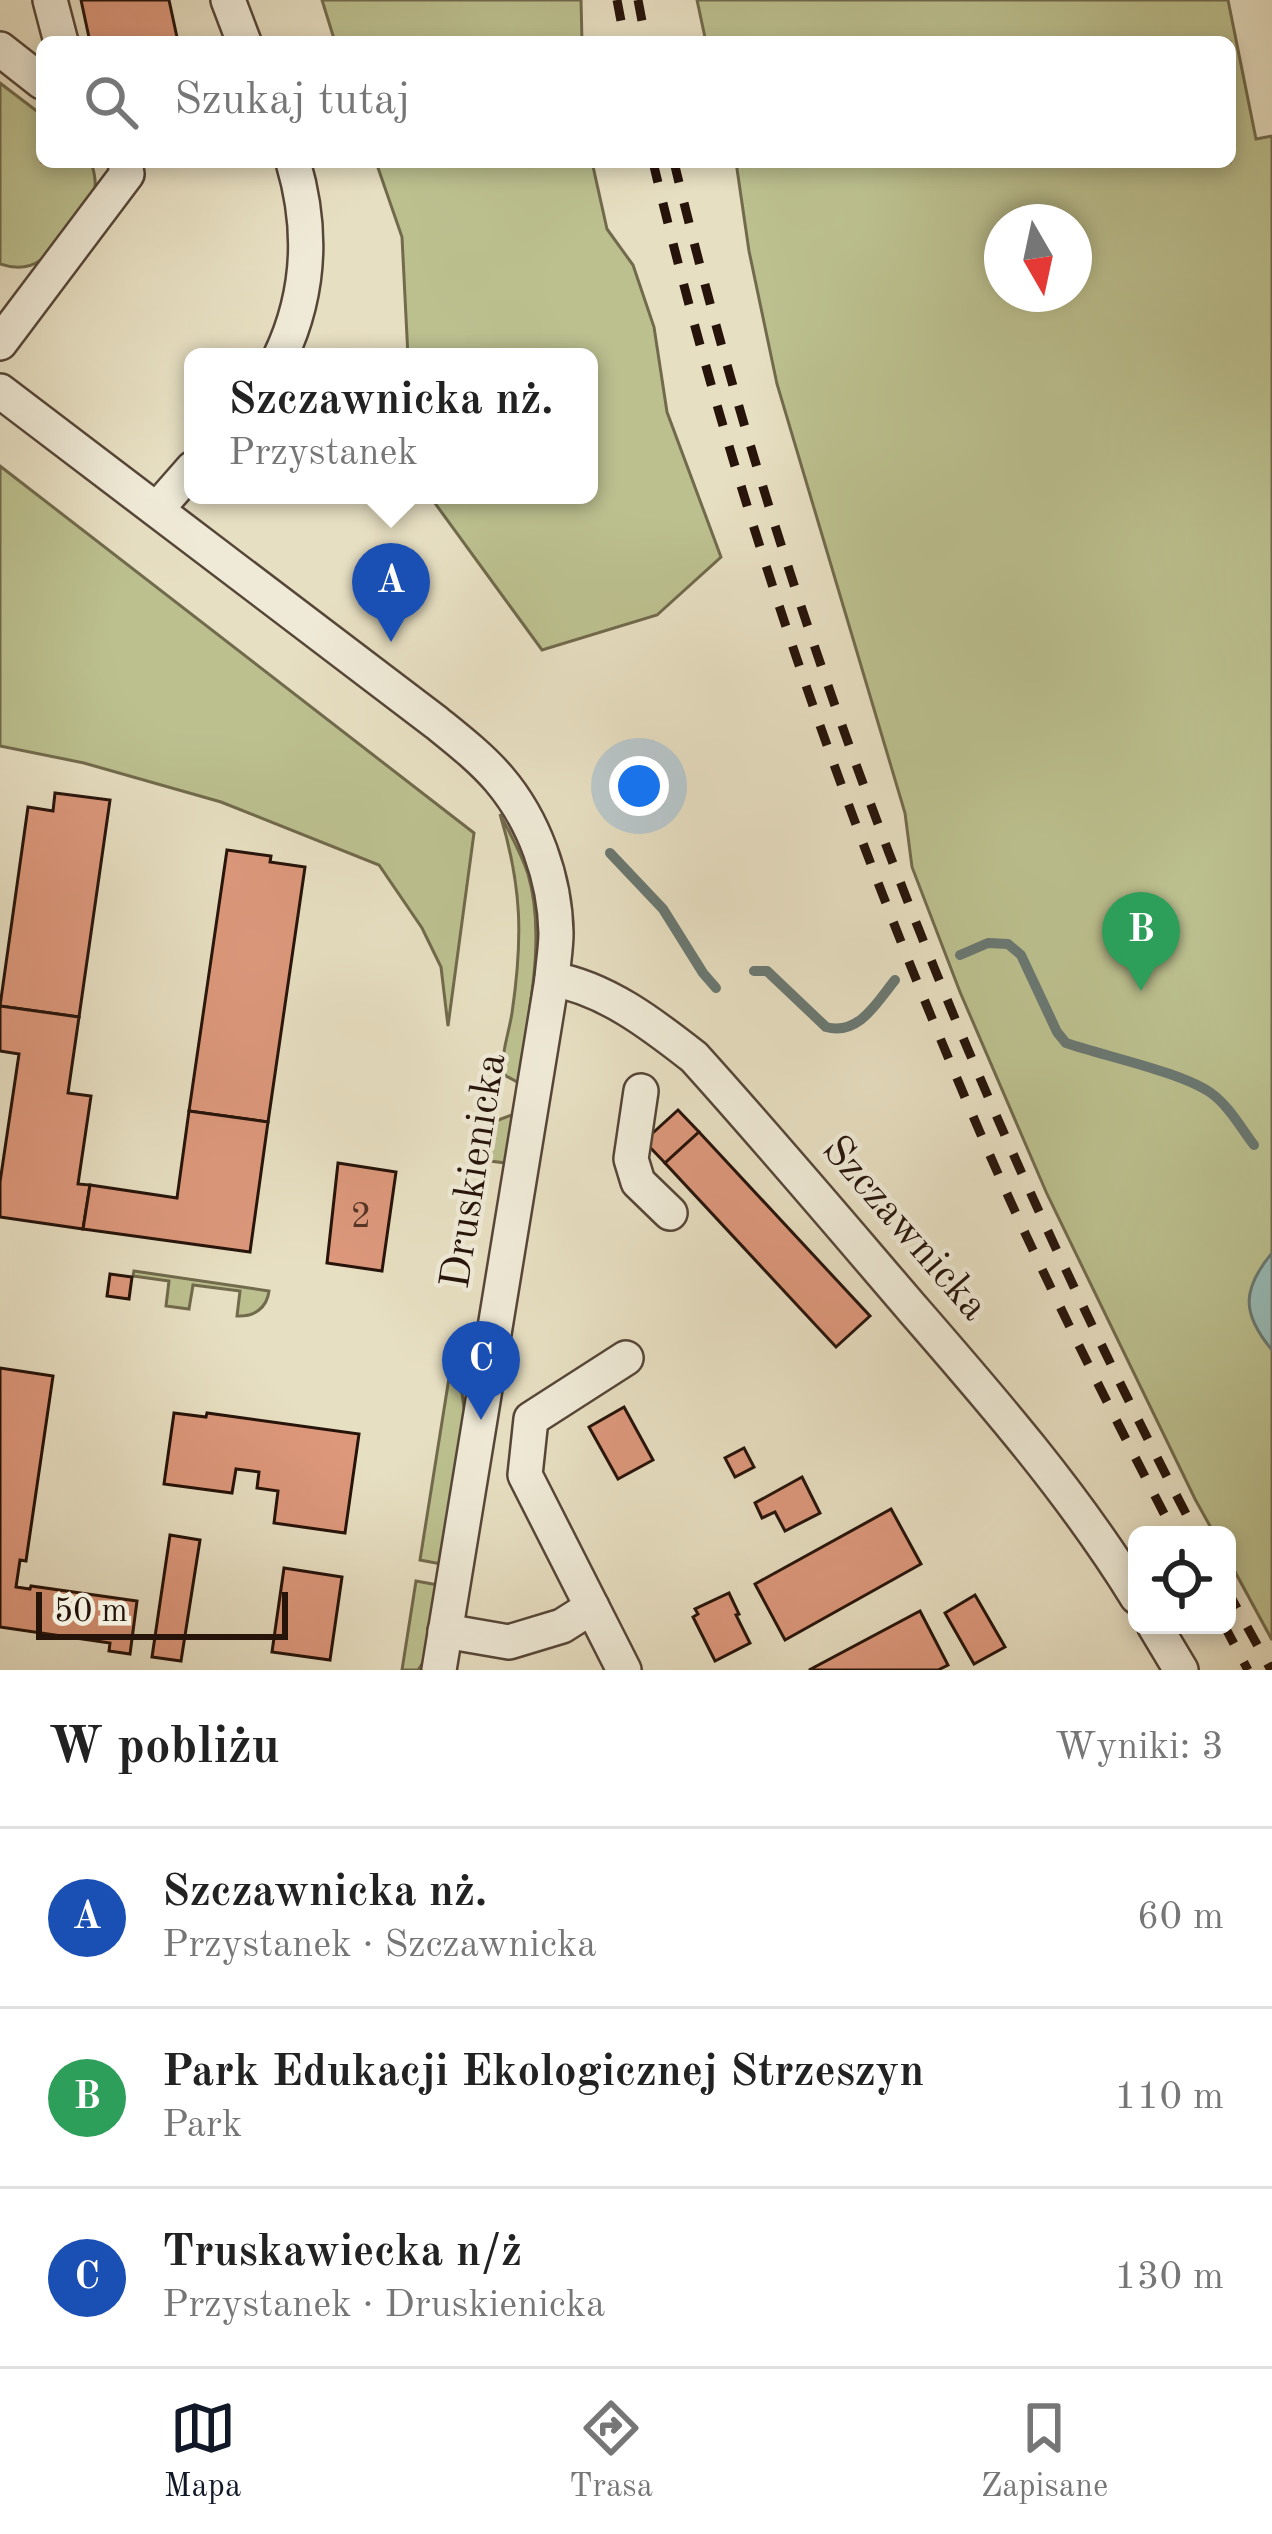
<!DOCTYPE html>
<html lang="pl">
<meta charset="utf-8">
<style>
body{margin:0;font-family:"Old Standard TT",serif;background:#f6f6f6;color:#222}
.controls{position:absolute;right:36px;bottom:36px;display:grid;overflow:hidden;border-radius:18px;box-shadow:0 6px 18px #0003}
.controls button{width:108px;height:108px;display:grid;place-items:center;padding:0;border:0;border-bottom:3px solid #e0e0e0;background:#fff;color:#222;font:60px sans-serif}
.compass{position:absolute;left:984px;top:204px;width:108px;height:108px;border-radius:50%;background:#fff;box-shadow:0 6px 18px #0003;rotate:171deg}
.scale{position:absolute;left:36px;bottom:30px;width:252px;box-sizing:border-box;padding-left:12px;border:6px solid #26130a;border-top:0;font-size:33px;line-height:42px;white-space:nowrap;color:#26130a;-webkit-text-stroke:9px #efead7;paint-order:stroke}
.you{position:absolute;left:639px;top:786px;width:42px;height:42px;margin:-30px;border:9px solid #fff;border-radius:50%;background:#1a73e8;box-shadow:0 0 0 18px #1a73e833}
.badge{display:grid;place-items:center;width:78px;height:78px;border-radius:50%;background:#111827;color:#fff;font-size:39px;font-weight:700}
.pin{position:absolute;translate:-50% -99px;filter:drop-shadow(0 3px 6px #0008)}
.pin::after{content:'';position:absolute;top:63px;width:42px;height:36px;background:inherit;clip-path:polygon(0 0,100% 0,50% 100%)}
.popup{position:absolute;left:184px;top:348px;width:414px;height:156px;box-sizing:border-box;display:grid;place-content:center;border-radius:18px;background:#fff;filter:drop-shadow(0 3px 9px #0005);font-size:39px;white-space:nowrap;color:#767676}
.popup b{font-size:45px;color:#222}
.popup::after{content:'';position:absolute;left:50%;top:100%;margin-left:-24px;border:24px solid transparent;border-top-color:#fff}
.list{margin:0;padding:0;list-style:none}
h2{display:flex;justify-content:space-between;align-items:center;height:156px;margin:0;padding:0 48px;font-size:51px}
h2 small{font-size:39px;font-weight:400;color:#767676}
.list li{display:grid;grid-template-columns:78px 1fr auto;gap:36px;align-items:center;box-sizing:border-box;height:180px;padding:0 48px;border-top:3px solid #e0e0e0}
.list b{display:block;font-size:45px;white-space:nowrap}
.list p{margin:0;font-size:39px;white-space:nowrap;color:#767676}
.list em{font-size:39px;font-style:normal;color:#767676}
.icon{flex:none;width:66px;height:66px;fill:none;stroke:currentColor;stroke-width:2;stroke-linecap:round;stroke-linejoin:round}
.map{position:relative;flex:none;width:1272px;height:1670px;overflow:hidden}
.search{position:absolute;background:#fff;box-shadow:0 6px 18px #0003;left:36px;right:36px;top:36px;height:132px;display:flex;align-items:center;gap:30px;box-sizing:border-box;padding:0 42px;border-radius:18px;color:#767676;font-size:45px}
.sheet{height:696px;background:#fff}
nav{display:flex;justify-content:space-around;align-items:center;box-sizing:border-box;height:168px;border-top:3px solid #e0e0e0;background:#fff;font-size:33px;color:#767676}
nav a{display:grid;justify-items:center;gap:6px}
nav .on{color:#111827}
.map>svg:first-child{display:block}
</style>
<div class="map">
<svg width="1272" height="1670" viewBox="0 0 1272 1670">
<rect width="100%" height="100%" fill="#e7dfc2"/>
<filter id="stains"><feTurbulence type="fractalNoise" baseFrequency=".00167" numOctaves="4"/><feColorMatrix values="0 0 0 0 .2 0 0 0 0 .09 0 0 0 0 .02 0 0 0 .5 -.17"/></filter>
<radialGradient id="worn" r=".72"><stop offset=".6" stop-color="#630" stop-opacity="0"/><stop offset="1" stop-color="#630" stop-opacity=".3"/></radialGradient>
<g fill="#bcc08f" stroke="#716a4c" stroke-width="3" fill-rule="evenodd">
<path d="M 322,0 L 581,0 L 582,42 L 335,42 Z"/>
<path d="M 697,0 L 1228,0 L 1256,139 L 1272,136 L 1272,1640 L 1227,1557 L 1227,1535 L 1215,1535 L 1195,1499 L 1047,1194 L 960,992 L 912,867 L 905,813 L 777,384 L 749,251 L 736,162 L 1230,162 L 1230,42 L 706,42 ZM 1002,222 L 1074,222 L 1074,294 L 1002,294 Z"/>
<path d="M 0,83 L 42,115 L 42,162 L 91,162 C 94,171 97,183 94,192 C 91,200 81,209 76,216 C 56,245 41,278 0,264 Z"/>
<path d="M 376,162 L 592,162 L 607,229 L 633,265 L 654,327 L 667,412 L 721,557 L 657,615 L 542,650 L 429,495 L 589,495 L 589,357 L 408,357 L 402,237 Z"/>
<path d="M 0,466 L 474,833 L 448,1026 L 441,967 L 422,928 L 379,865 L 221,802 L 84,763 L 0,746 Z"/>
<path d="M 500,814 C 510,833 521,853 528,874 C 547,938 527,1019 519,1083 L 506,1076 L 502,1070 C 502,1051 509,1032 512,1013 C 523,938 522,887 500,814 Z"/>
<path d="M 514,1114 L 506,1163 L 490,1161 L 485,1153 L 493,1122 Z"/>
<path d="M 134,1271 L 269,1291 C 267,1308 254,1317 237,1316 L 240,1291 L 193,1285 L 189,1309 L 166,1306 L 169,1281 L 133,1276 Z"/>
<path d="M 449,1378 L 462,1393 L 465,1415 L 441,1564 L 420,1560 Z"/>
<path d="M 416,1581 L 438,1585 L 426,1658 L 418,1670 L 402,1670 Z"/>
</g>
<path fill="#97bcb7" stroke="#6a7872" stroke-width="3" d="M 1272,1253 L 1272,1350 C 1241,1313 1242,1289 1272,1253 Z"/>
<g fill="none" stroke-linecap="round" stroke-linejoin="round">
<g stroke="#6a7872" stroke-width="10">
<path d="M 610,853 L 663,909 L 703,973 L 716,988"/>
<path d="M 960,955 L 988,943 L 1008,944 L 1021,955 L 1057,1032 L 1066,1043 C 1104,1056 1181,1072 1211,1093 C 1229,1106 1241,1128 1254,1145"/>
<path d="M 754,971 L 767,971 L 826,1027 C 859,1036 877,1002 895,980"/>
</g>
</g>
<g fill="#dd987c" stroke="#26130a" stroke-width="3">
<path d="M 81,0 L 169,0 L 178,42 L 90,42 Z"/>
<path d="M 55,793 L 110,800 L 79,1017 L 0,1006 L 28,807 L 53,811 Z"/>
<path d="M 227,850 L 271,856 L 270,862 L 305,867 L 268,1122 L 189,1111 Z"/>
<path d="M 0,1006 L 79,1017 L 68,1093 L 91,1096 L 78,1184 L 90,1185 L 83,1229 L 0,1217 L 0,1182 L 19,1054 L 0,1051 Z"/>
<path d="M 678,1110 L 699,1132 L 665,1163 L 644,1141 Z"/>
<path d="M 189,1111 L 268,1122 L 250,1252 L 83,1229 L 90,1185 L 177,1198 Z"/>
<path d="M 699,1132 L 870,1316 L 836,1347 L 665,1163 Z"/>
<path d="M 338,1163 L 396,1172 L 382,1271 L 327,1263 Z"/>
<path d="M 110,1274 L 132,1277 L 129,1299 L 107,1296 Z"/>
<path d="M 0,1368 L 53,1376 L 26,1561 L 20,1560 L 16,1587 L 30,1589 L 31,1586 L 137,1601 L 130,1654 L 109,1651 L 110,1643 L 0,1627 Z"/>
<path d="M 624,1407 L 653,1460 L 618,1479 L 589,1427 Z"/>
<path d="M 174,1413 L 206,1417 L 207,1413 L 359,1434 L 345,1533 L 274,1523 L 278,1491 L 257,1488 L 259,1472 L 236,1469 L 232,1493 L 164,1484 Z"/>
<path d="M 744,1448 L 754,1467 L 735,1477 L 725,1458 Z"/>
<path d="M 802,1477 L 820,1513 L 785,1531 L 775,1512 L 762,1518 L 755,1503 Z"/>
<path d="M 891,1509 L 921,1564 L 785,1640 L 755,1584 Z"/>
<path d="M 170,1535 L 200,1540 L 181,1661 L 152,1657 Z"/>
<path d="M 284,1568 L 342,1577 L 330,1660 L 272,1652 Z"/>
<path d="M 729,1593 L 739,1614 L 736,1615 L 750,1643 L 715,1661 L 693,1617 L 698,1614 L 695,1609 Z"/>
<path d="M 975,1595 L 1005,1647 L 974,1664 L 945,1613 Z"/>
<path d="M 920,1611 L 948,1665 L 938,1670 L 809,1670 Z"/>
</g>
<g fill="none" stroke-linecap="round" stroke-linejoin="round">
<g stroke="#564638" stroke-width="38">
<g id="minor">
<path d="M 50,0 L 61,42"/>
<path d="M 228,0 L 244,42"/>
<path d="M 0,49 L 42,82"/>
<path d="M 0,343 L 127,174 L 125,162"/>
<path d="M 280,357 C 310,294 313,229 293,162"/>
<path d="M 0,391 L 437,723 C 458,740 481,758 499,779 C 534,820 555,878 556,933 C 556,948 553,964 552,979 L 439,1670"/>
<path d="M 157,509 L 193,468"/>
<path d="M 552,979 C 605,988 652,1024 694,1057 C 768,1139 839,1223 911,1307 C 991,1399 1073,1493 1137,1597"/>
<path d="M 641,1091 L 631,1159 L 638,1182 L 670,1213"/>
<path d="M 1154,1625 L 1181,1670"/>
<path d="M 445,1631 L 509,1642 L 562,1626 L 592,1607"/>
<path d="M 624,1670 L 525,1475 L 531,1419 L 626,1358"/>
</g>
</g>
<use href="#minor" stroke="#efead7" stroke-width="33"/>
<g stroke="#26130a" stroke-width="9" stroke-dasharray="21 21" stroke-linecap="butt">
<path d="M 617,0 L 625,42"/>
<path d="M 638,0 L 646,42"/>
<path d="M 653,162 C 730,486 839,803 970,1109 C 1031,1254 1103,1395 1175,1535"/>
<path d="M 674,162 C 789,640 970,1100 1197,1535"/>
<path d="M 1227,1590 L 1271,1670"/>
<path d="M 1224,1625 L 1248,1670"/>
</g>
</g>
<g text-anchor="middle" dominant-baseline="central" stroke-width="9" stroke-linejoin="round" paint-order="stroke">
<g font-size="36" fill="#543426">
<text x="361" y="1218">2</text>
</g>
<g font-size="42" fill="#26130a" stroke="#efead7">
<text transform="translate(475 1171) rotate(-81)">Druskienicka</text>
<text transform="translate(904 1229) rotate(49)">Szczawnicka</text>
</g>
</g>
<rect width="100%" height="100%" filter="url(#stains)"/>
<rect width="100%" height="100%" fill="url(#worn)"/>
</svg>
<div class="controls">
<button><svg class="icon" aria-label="locate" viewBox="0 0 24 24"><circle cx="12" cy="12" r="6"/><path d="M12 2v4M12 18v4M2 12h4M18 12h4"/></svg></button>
</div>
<svg class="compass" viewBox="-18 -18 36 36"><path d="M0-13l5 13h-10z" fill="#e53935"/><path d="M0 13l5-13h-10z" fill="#767676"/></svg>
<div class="scale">50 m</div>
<div class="you"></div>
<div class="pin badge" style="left:391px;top:642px;background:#1a4fb4">A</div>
<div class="popup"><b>Szczawnicka nż.</b>Przystanek</div>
<div class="pin badge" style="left:1141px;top:991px;background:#2e9e5b">B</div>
<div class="pin badge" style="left:481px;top:1420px;background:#1a4fb4">C</div>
<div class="search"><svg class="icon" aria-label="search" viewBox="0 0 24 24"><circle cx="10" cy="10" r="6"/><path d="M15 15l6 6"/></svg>Szukaj tutaj</div>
</div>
<section class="sheet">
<h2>W pobliżu<small>Wyniki: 3</small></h2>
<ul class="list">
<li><span class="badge" style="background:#1a4fb4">A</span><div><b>Szczawnicka nż.</b><p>Przystanek · Szczawnicka</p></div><em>60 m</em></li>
<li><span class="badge" style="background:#2e9e5b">B</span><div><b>Park Edukacji Ekologicznej Strzeszyn</b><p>Park</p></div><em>110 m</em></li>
<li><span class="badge" style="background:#1a4fb4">C</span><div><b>Truskawiecka n/ż</b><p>Przystanek · Druskienicka</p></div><em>130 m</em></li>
</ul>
</section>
<nav>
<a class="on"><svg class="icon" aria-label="map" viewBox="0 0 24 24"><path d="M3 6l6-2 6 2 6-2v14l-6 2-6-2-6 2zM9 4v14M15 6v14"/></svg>Mapa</a>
<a><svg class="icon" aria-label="directions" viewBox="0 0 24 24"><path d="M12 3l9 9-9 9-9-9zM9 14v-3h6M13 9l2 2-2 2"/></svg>Trasa</a>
<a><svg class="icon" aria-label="saved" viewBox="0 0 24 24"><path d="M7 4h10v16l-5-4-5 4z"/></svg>Zapisane</a>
</nav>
